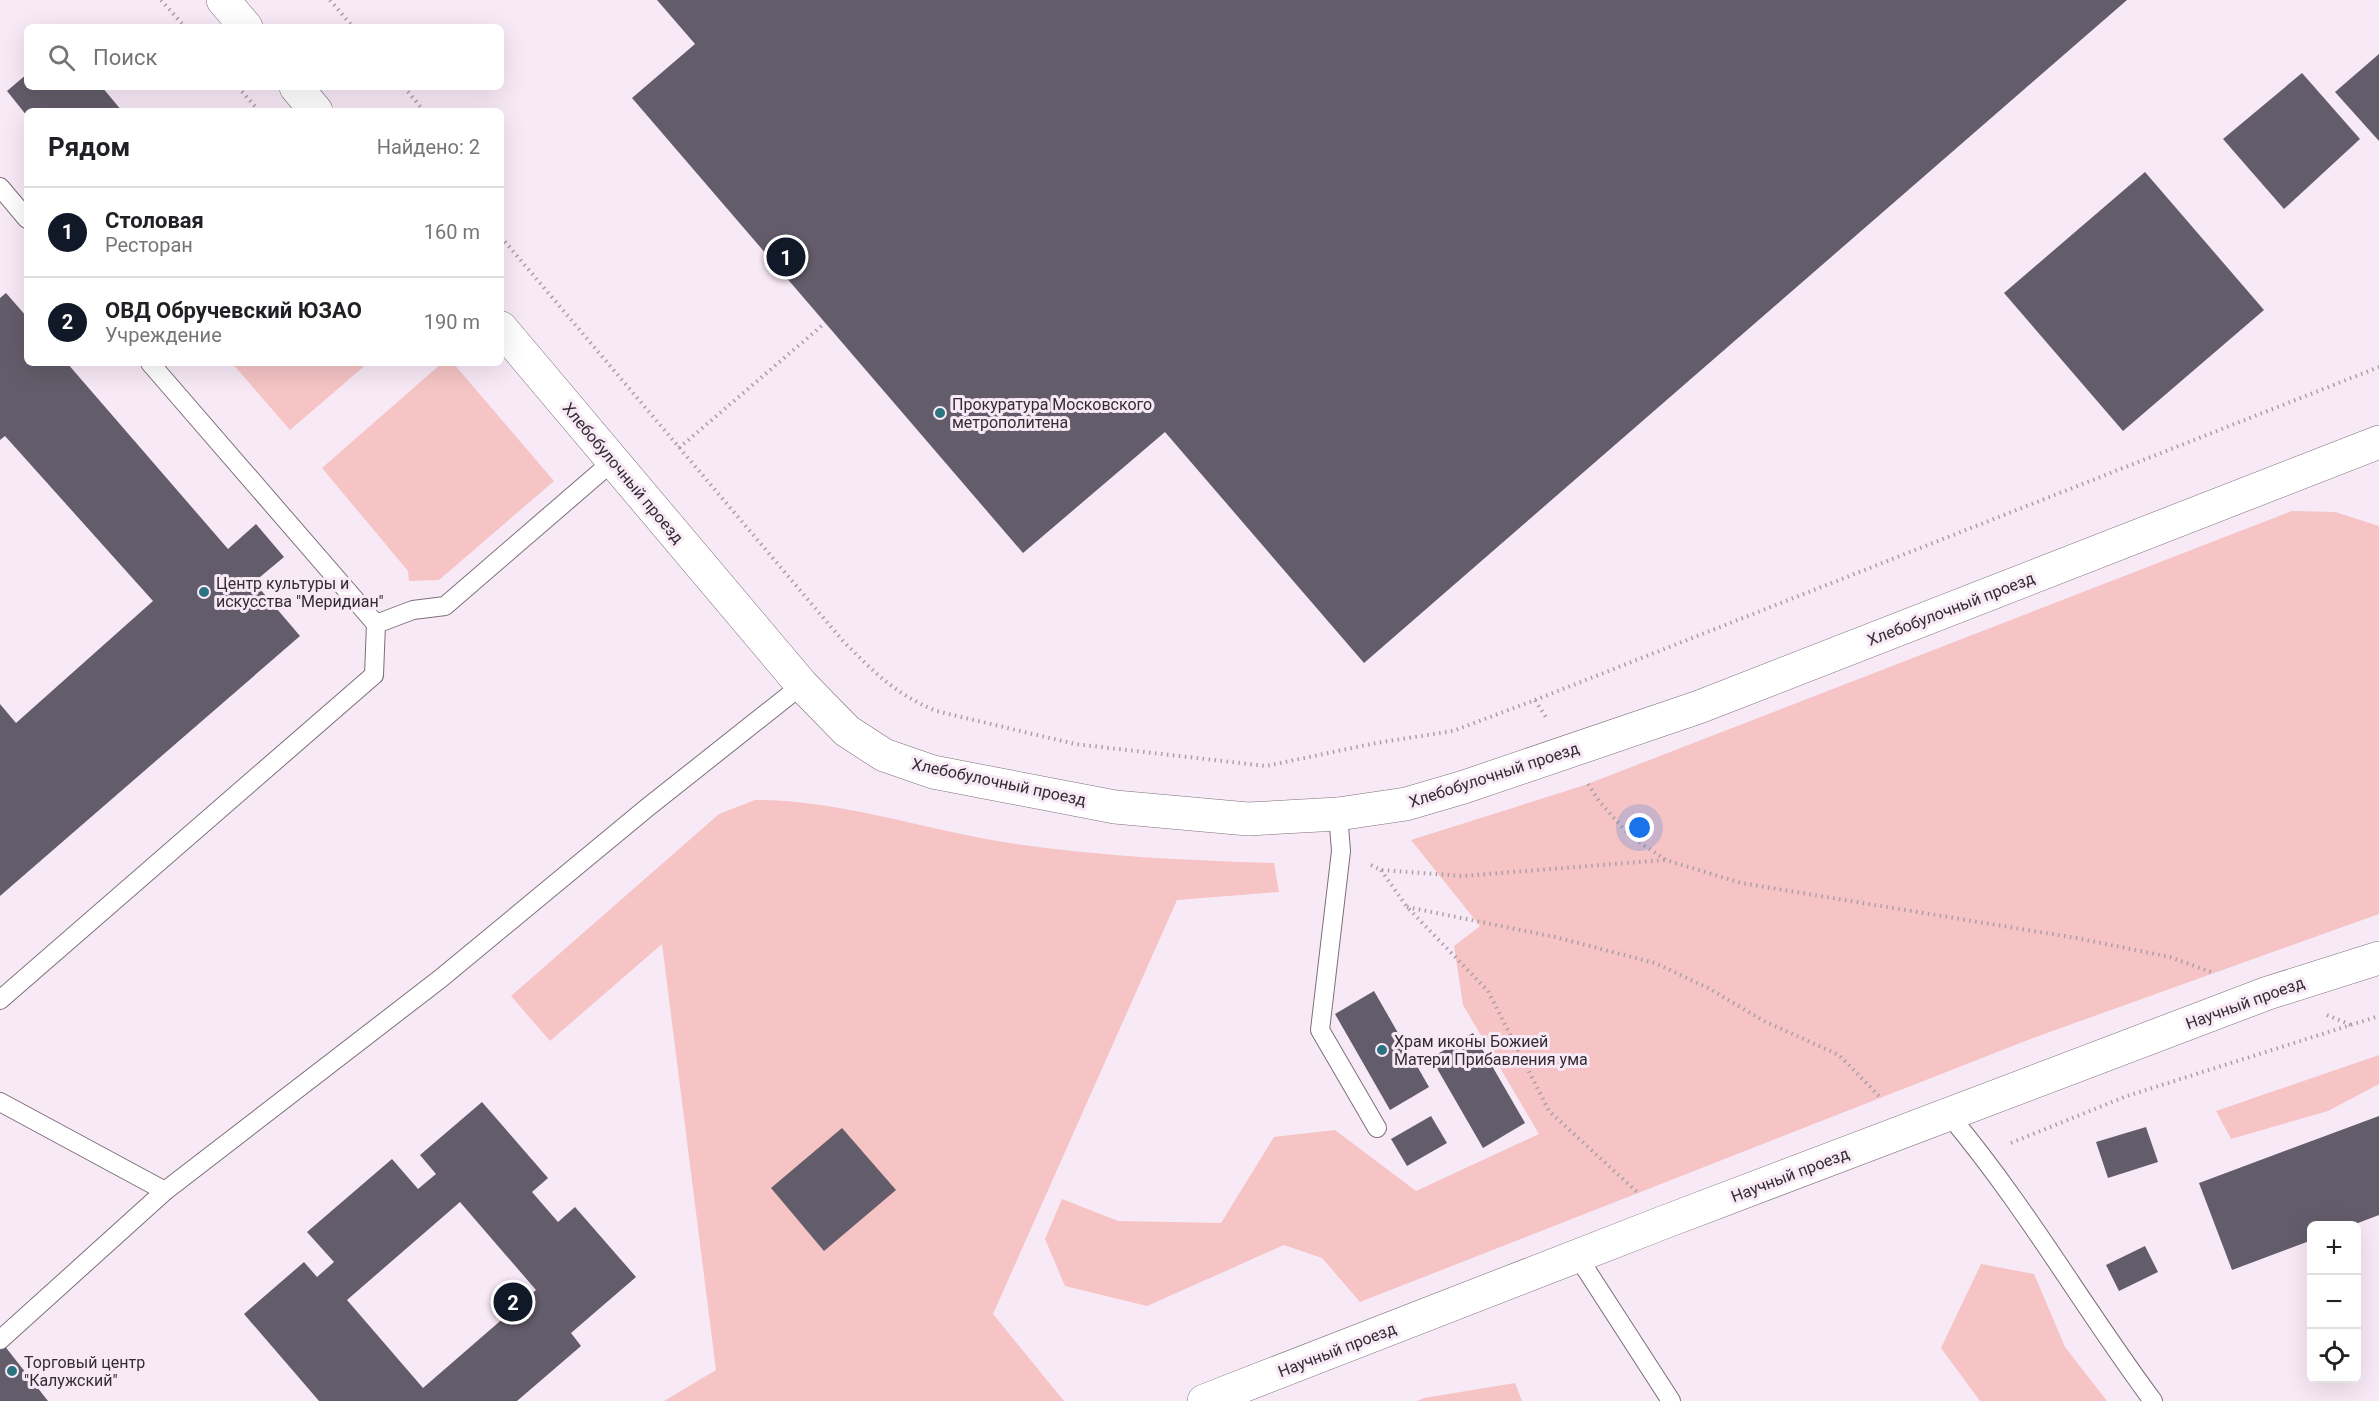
<!DOCTYPE html>
<html lang="ru">
<meta charset="utf-8">
<style>
body{margin:0;font-family:Roboto,sans-serif;background:#f2f2f2;color:#202124}
.controls{position:absolute;right:18px;bottom:18px;display:grid;overflow:hidden;border-radius:9px;box-shadow:0 6px 24px #0002}
.controls button{width:54px;height:54px;display:grid;place-items:center;padding:0;border:0;border-bottom:2px solid #e0e0e0;background:#fff;color:#202124;font:30px sans-serif}
.you{position:absolute;left:1640px;top:828px;width:21px;height:21px;margin:-15px;border:4px solid #fff;border-radius:50%;background:#1a73e8;box-shadow:0 0 0 9px #1a73e833}
.badge{display:grid;place-items:center;width:39px;height:39px;border-radius:50%;background:#111827;color:#fff;font-size:20px;font-weight:700}
.pin{position:absolute;translate:-50% -50%;border:3px solid #fff;box-shadow:0 2px 6px #0006}
.list{margin:0;padding:0;list-style:none}
h2{display:flex;justify-content:space-between;align-items:center;height:78px;margin:0;padding:0 24px;font-size:26px}
h2 small{font-size:20px;font-weight:400;color:#757577}
.list li{display:grid;grid-template-columns:39px 1fr auto;gap:18px;align-items:center;box-sizing:border-box;height:90px;padding:0 24px;border-top:2px solid #e0e0e0}
.list b{display:block;font-size:22px;white-space:nowrap}
.list p{margin:0;font-size:20px;white-space:nowrap;color:#757577}
.list em{font-size:20px;font-style:normal;color:#757577}
.icon{flex:none;width:33px;height:33px;fill:none;stroke:currentColor;stroke-width:2;stroke-linecap:round;stroke-linejoin:round}
.map{position:relative;flex:none;width:2379px;height:1401px;overflow:hidden}
.search{position:absolute;background:#fff;box-shadow:0 6px 24px #0002;left:24px;top:24px;width:480px;height:66px;display:flex;align-items:center;gap:15px;box-sizing:border-box;padding:0 21px;border-radius:9px;color:#757577;font-size:22px}
.panel{position:absolute;background:#fff;box-shadow:0 6px 24px #0002;left:24px;top:108px;width:480px;height:258px;border-radius:9px}
.map>svg:first-child{display:block}
</style>
<div class="map">
<svg width="2379" height="1401" viewBox="0 0 2379 1401">
<rect width="100%" height="100%" fill="#f8e9f6"/>
<g fill="#f6c4c5">
<path d="M 232,363 L 368,363 L 290,430 Z"/>
<path d="M 442,363 L 453,363 L 554,481 L 439,580 L 409,581 L 408,571 L 322,468 Z"/>
<path d="M 2292,511 L 2335,512 L 2379,526 L 2379,914 L 2033,1038 L 1360,1302 L 1322,1258 L 1284,1245 L 1147,1306 L 1065,1286 L 1045,1239 L 1062,1199 L 1118,1221 L 1221,1223 L 1274,1137 L 1335,1130 L 1416,1191 L 1539,1134 L 1463,1005 L 1454,946 L 1480,926 L 1411,840 L 1585,785 Z"/>
<path d="M 755,800 C 837,800 916,827 997,841 C 1089,856 1181,860 1274,863 L 1279,892 L 1177,900 L 993,1314 L 1064,1401 L 664,1401 L 716,1370 L 662,944 L 550,1041 L 511,996 L 719,814 Z"/>
<path d="M 2379,1055 L 2379,1084 L 2328,1111 L 2231,1139 L 2216,1111 Z"/>
<path d="M 1981,1264 L 2034,1274 L 2065,1347 L 2107,1401 L 1980,1401 L 1941,1348 Z"/>
<path d="M 1515,1383 L 1522,1401 L 1417,1401 L 1424,1398 Z"/>
</g>
<g fill="#635c6a" fill-rule="evenodd">
<path d="M 657,0 L 2127,0 L 1364,663 L 1165,432 L 1023,553 L 632,98 L 695,44 Z"/>
<path d="M 2379,54 L 2379,141 L 2335,92 Z"/>
<path d="M 2302,73 L 2360,139 L 2284,209 L 2223,139 Z"/>
<path d="M 27,74 L 27,87 L 102,87 L 122,111 L 27,111 L 27,116 L 7,91 Z"/>
<path d="M 2145,172 L 2264,310 L 2123,431 L 2004,293 Z"/>
<path d="M 6,293 L 27,317 L 27,363 L 67,363 L 228,549 L 256,524 L 284,557 L 254,582 L 300,636 L 0,896 L 0,704 L 16,723 L 153,601 L 5,436 L 0,440 L 0,298 Z"/>
<path d="M 1374,991 L 1429,1087 L 1390,1110 L 1335,1014 Z"/>
<path d="M 1473,1033 L 1525,1123 L 1483,1148 L 1431,1058 Z"/>
<path d="M 482,1102 L 548,1178 L 532,1192 L 558,1222 L 575,1207 L 636,1277 L 571,1333 L 581,1346 L 517,1401 L 319,1401 L 244,1314 L 304,1262 L 317,1277 L 334,1262 L 307,1232 L 392,1159 L 418,1189 L 436,1174 L 420,1155 ZM 460,1202 L 536,1290 L 423,1388 L 347,1300 Z"/>
<path d="M 1431,1116 L 1447,1143 L 1407,1166 L 1391,1139 Z"/>
<path d="M 2379,1116 L 2379,1215 L 2350,1226 L 2312,1226 L 2312,1240 L 2232,1270 L 2199,1183 Z"/>
<path d="M 2146,1127 L 2158,1162 L 2108,1178 L 2096,1142 Z"/>
<path d="M 842,1128 L 896,1190 L 824,1251 L 771,1188 Z"/>
<path d="M 2145,1246 L 2158,1272 L 2119,1291 L 2106,1265 Z"/>
<path d="M 0,1340 L 48,1401 L 0,1401 Z"/>
</g>
<g fill="none" stroke-linecap="round" stroke-linejoin="round">
<g stroke="#7c6f7a" stroke-width="20">
<g id="service">
<path d="M 0,187 L 27,219"/>
<path d="M 150,363 L 376,624 L 413,610 L 445,606 L 613,461"/>
<path d="M 1338,814 L 1341,851 L 1320,1030 L 1377,1128"/>
<path d="M 0,1000 L 374,675 L 376,624"/>
<path d="M 0,1102 L 165,1191"/>
<path d="M 1949,1115 C 2025,1205 2083,1307 2153,1401"/>
<path d="M 1578,1257 L 1671,1401"/>
<path d="M 0,1340 L 165,1191 L 440,979 L 648,807 L 802,685"/>
</g>
</g>
<g stroke="#7c6f7a" stroke-width="34">
<g id="tertiary">
<path d="M 223,0 L 246,27"/>
<path d="M 296,87 L 316,111"/>
<path d="M 501,328 L 802,685 L 847,731 L 884,755 L 933,772 L 1115,807 L 1248,819 L 1338,814 L 1406,804 L 1464,787 L 1699,707 L 2379,442"/>
<path d="M 1204,1401 L 1662,1223 L 2268,993 L 2379,958"/>
</g>
</g>
<g stroke="#aa9fa9" stroke-width="4" stroke-dasharray="1.5 4.5" stroke-linecap="butt">
<path d="M 161,0 L 185,27"/>
<path d="M 330,0 L 353,27"/>
<path d="M 238,87 L 259,111"/>
<path d="M 404,87 L 424,111"/>
<path d="M 501,237 L 843,641 C 875,673 894,693 936,711 L 1075,744 L 1266,766 L 1376,743 L 1453,731 L 1535,700 L 1547,719"/>
<path d="M 679,448 L 825,323"/>
<path d="M 1535,700 L 2379,367"/>
<path d="M 1588,784 L 1599,801 L 1630,836 L 1666,860 L 1741,883 L 2076,938 L 2170,957 L 2211,972"/>
<path d="M 1371,865 L 1381,870 L 1462,876 L 1665,860"/>
<path d="M 1381,870 L 1407,907 L 1488,991 L 1549,1111 L 1637,1192"/>
<path d="M 1407,907 L 1555,937 L 1655,963 L 1708,988 L 1764,1021 L 1839,1055 L 1882,1099"/>
<path d="M 2327,1015 L 2351,1025"/>
<path d="M 2011,1143 L 2127,1096 L 2379,1016"/>
</g>
<use href="#service" stroke="#fff" stroke-width="18"/>
<use href="#tertiary" stroke="#fff" stroke-width="33"/>
</g>
<g fill="#2d7281" stroke="#f8e9f6" stroke-width="2">
<circle cx="940" cy="413" r="6"/>
<circle cx="204" cy="592" r="6"/>
<circle cx="1382" cy="1050" r="6"/>
<circle cx="12" cy="1371" r="6"/>
</g>
<g text-anchor="middle" dominant-baseline="central" stroke-width="6" stroke-linejoin="round" paint-order="stroke">
<g font-size="16" fill="#332d32" stroke="#f8e9f6" text-anchor="start">
<text x="952" y="404">Прокуратура Московского<tspan x="952" dy="18">метрополитена</tspan></text>
<text x="216" y="583">Центр культуры и<tspan x="216" dy="18">искусства "Меридиан"</tspan></text>
<text x="1394" y="1041">Храм иконы Божией<tspan x="1394" dy="18">Матери Прибавления ума</tspan></text>
<text x="24" y="1362">Торговый центр<tspan x="24" dy="18">"Калужский"</tspan></text>
</g>
<g font-size="16" fill="#332d32" stroke="#f8e9f6">
<text transform="translate(623 473) rotate(50)">Хлебобулочный проезд</text>
<text transform="translate(1951 609) rotate(-21)">Хлебобулочный проезд</text>
<text transform="translate(1494 775) rotate(-18)">Хлебобулочный проезд</text>
<text transform="translate(999 782) rotate(12)">Хлебобулочный проезд</text>
<text transform="translate(2245 1003) rotate(-20)">Научный проезд</text>
<text transform="translate(1790 1175) rotate(-21)">Научный проезд</text>
<text transform="translate(1337 1350) rotate(-21)">Научный проезд</text>
</g>
</g>
</svg>
<div class="controls">
<button>+</button>
<button>−</button>
<button><svg class="icon" aria-label="locate" viewBox="0 0 24 24"><circle cx="12" cy="12" r="6"/><path d="M12 2v4M12 18v4M2 12h4M18 12h4"/></svg></button>
</div>
<div class="you"></div>
<div class="pin badge" style="left:786px;top:257px">1</div>
<div class="pin badge" style="left:513px;top:1302px">2</div>
<div class="search"><svg class="icon" aria-label="search" viewBox="0 0 24 24"><circle cx="10" cy="10" r="6"/><path d="M15 15l6 6"/></svg>Поиск</div>
<section class="panel">
<h2>Рядом<small>Найдено: 2</small></h2>
<ul class="list">
<li><span class="badge">1</span><div><b>Столовая</b><p>Ресторан</p></div><em>160 m</em></li>
<li><span class="badge">2</span><div><b>ОВД Обручевский ЮЗАО</b><p>Учреждение</p></div><em>190 m</em></li>
</ul>
</section>
</div>
